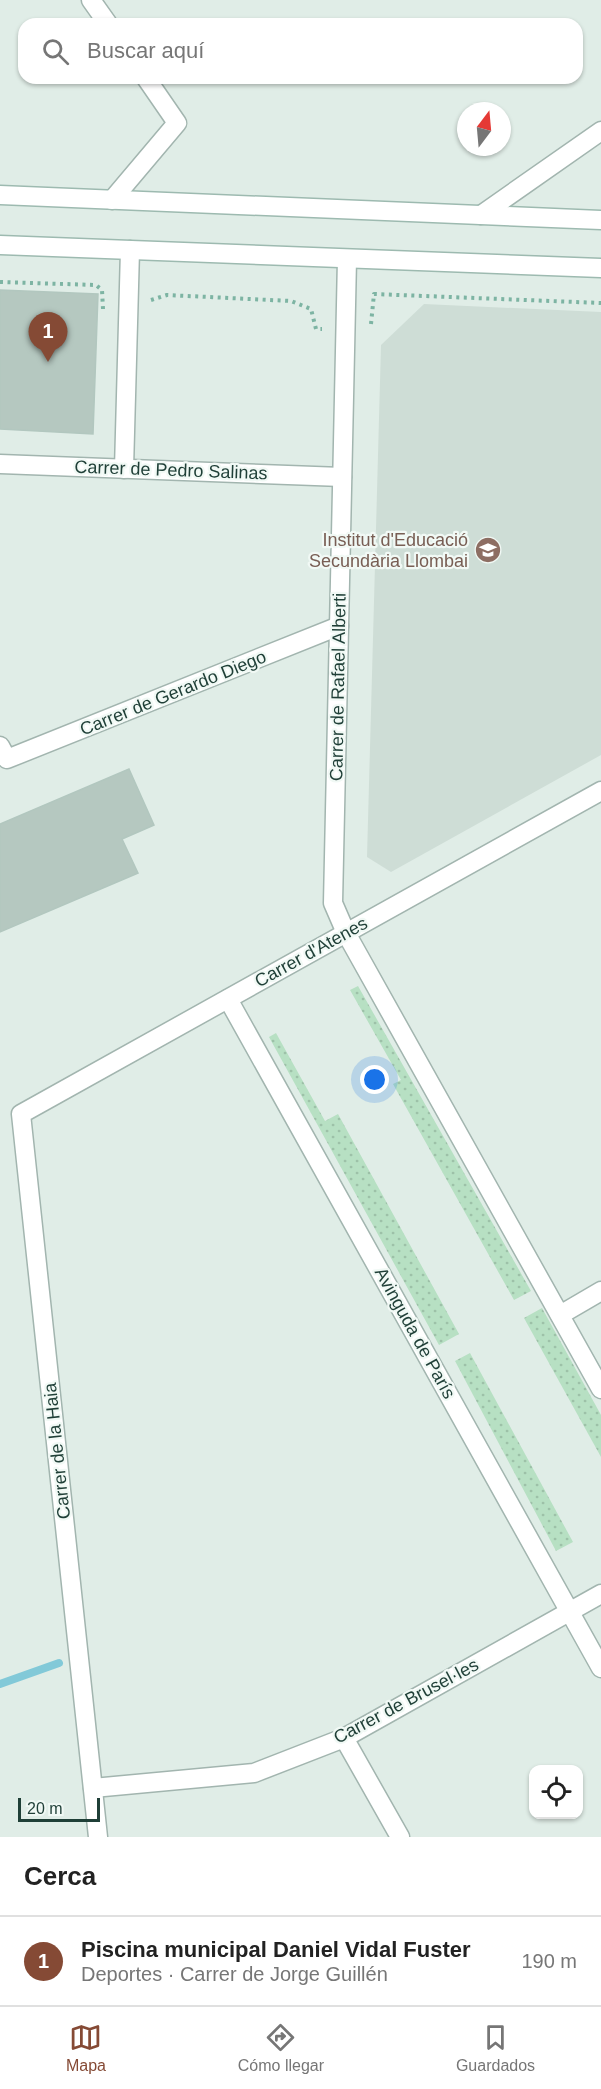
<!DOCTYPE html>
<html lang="es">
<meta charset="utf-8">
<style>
body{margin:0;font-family:Arial,sans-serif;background:#f6f6f6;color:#222}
.controls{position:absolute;right:18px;bottom:18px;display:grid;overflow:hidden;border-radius:12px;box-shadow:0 2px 4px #0004}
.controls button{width:54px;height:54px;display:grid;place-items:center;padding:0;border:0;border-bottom:2px solid #e0e0e0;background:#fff;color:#222;font:30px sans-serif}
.compass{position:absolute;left:457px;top:102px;width:54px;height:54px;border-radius:50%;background:#fff;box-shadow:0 2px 4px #0004;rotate:16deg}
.scale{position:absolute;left:18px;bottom:15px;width:82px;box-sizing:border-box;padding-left:6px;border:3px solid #1f3f37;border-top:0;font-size:16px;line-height:21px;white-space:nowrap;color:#1f3f37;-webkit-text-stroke:4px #f1f9f5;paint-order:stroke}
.you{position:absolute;left:375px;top:1080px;width:21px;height:21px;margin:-15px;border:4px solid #fff;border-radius:50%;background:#1a73e8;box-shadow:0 0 0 9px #1a73e833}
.badge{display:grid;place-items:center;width:39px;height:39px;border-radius:50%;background:#854a35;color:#fff;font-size:20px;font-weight:700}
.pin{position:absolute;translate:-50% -50px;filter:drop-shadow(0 2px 3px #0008)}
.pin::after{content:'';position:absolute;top:32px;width:21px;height:18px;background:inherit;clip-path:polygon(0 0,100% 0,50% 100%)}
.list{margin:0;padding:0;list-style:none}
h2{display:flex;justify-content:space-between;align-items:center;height:78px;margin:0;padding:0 24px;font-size:26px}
h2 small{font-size:20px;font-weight:400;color:#767676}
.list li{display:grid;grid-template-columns:39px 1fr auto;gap:18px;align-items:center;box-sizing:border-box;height:90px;padding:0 24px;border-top:2px solid #e0e0e0}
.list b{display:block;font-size:22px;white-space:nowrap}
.list p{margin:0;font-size:20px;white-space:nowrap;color:#767676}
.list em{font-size:20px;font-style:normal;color:#767676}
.icon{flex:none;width:33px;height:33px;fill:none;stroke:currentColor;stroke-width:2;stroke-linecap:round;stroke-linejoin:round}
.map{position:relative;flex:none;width:601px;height:1837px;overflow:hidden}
.search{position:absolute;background:#fff;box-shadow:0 2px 4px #0004;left:18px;right:18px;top:18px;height:66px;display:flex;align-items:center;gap:15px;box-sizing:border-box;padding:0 21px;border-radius:18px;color:#767676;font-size:22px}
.sheet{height:168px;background:#fff}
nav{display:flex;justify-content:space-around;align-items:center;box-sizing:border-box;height:84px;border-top:2px solid #e0e0e0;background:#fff;font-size:16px;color:#767676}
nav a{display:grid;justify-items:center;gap:3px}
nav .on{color:#854a35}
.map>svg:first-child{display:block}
</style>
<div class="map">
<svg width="601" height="1837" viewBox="0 0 601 1837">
<defs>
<pattern id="garden-dots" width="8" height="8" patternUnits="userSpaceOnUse" patternTransform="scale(1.5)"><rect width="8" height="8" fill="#b7e0c3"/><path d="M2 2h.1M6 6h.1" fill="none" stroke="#9dc1a8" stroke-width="1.8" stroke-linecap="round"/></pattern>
</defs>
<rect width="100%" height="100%" fill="#e0ede7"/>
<path fill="#ceddd6" d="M 424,304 L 601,312 L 601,755 L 391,872 L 367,857 L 381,345 Z"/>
<g fill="url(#garden-dots)">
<path d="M 358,986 L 531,1291 L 514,1300 L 393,1084 L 401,1080 L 350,990 Z"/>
<path d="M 276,1033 L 325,1121 L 338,1114 L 459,1334 L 439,1345 L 269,1037 Z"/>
<path d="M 542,1308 L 601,1415 L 601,1457 L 524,1318 Z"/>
<path d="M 470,1353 L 573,1542 L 556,1551 L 455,1361 Z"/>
</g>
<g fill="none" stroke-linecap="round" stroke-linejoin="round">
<path stroke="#82c9d8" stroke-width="8" d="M 0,1684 L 59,1663"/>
</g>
<g fill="#b5c8c0" stroke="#b2c7bf" stroke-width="1.5">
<path d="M 0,290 L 98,294 L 93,434 L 0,429 Z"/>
<path d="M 129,769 L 154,825 L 122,839 L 138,873 L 0,932 L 0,824 Z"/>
</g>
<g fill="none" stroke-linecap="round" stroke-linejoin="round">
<g stroke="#a2b5af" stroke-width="21">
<g id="street">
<path d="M 91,0 L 108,24"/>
<path d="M 112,200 L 177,123 L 146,78"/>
<path d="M 481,215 L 601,131"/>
<path d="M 347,259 L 333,903 L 346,933 L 601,1389"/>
<path d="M 0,464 L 342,477"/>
<path d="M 124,469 L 130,250"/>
<path d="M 0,746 L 7,759 L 339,626"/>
<path d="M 228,999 L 601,1668"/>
<path d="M 560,1315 L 601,1291"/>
<path d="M 344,1738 L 400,1837"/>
<path d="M 93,1788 L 254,1773 L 344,1738 L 601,1594"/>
<path d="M 98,1837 L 21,1114 L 601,791"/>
</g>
</g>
<g stroke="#9dbab0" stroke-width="21">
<g id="secondary">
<path d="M 0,195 L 601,220"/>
<path d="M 0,245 L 601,268"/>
</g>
</g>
<g stroke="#7db4a3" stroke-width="4" stroke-dasharray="3 4.5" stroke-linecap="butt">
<path d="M 0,282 L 96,285 L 102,290 L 103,309"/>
<path d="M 151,300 L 167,295 L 291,301 L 311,309 L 316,329 L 322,329"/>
<path d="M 371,324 L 374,294 L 601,303"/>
</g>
<use href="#street" stroke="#fff" stroke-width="18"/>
<use href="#secondary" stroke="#fff" stroke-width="18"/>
</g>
<defs>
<g id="school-disc" transform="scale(1.35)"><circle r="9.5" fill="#8d6e63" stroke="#f1f9f5"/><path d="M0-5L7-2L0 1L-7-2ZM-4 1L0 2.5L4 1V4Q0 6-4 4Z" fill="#fff"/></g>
</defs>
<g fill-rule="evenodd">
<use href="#school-disc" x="488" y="550"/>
</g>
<g text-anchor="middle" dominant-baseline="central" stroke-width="4.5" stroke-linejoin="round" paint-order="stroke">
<g font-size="18" fill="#1f3f37" stroke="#f1f9f5">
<text transform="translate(171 470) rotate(2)">Carrer de Pedro Salinas</text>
<text transform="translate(338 687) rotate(-89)">Carrer de Rafael Alberti</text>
<text transform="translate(173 693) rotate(-22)">Carrer de Gerardo Diego</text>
<text transform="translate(311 952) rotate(-29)">Carrer d'Atenes</text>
<text transform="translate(415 1333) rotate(61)">Avinguda de París</text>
<text transform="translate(57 1451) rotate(-96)">Carrer de la Haia</text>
<text transform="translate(406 1701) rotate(-28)">Carrer de Brusel·les</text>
</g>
<g font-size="18" fill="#785e54" stroke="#f1f9f5" text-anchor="end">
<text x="468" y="540">Institut d'Educació<tspan x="468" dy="21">Secundària Llombai</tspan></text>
</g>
</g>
</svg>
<div class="controls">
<button><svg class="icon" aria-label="locate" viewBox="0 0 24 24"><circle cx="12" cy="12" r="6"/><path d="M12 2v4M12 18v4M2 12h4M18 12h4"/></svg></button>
</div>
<svg class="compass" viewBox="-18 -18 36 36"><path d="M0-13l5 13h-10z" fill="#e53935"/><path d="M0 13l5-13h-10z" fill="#767676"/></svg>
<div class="scale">20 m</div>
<div class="you"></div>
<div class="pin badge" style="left:48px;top:362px">1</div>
<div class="search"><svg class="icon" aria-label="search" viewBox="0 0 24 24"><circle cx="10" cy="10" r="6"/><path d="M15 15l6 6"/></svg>Buscar aquí</div>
</div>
<section class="sheet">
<h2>Cerca<small></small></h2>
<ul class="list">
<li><span class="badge">1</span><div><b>Piscina municipal Daniel Vidal Fuster</b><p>Deportes · Carrer de Jorge Guillén</p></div><em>190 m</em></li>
</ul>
</section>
<nav>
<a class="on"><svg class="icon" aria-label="map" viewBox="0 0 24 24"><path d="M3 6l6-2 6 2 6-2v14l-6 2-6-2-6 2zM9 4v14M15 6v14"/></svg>Mapa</a>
<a><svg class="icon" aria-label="directions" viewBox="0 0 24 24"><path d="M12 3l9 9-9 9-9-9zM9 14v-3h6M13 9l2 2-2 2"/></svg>Cómo llegar</a>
<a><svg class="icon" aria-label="saved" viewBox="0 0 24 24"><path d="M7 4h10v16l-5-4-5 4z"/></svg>Guardados</a>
</nav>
